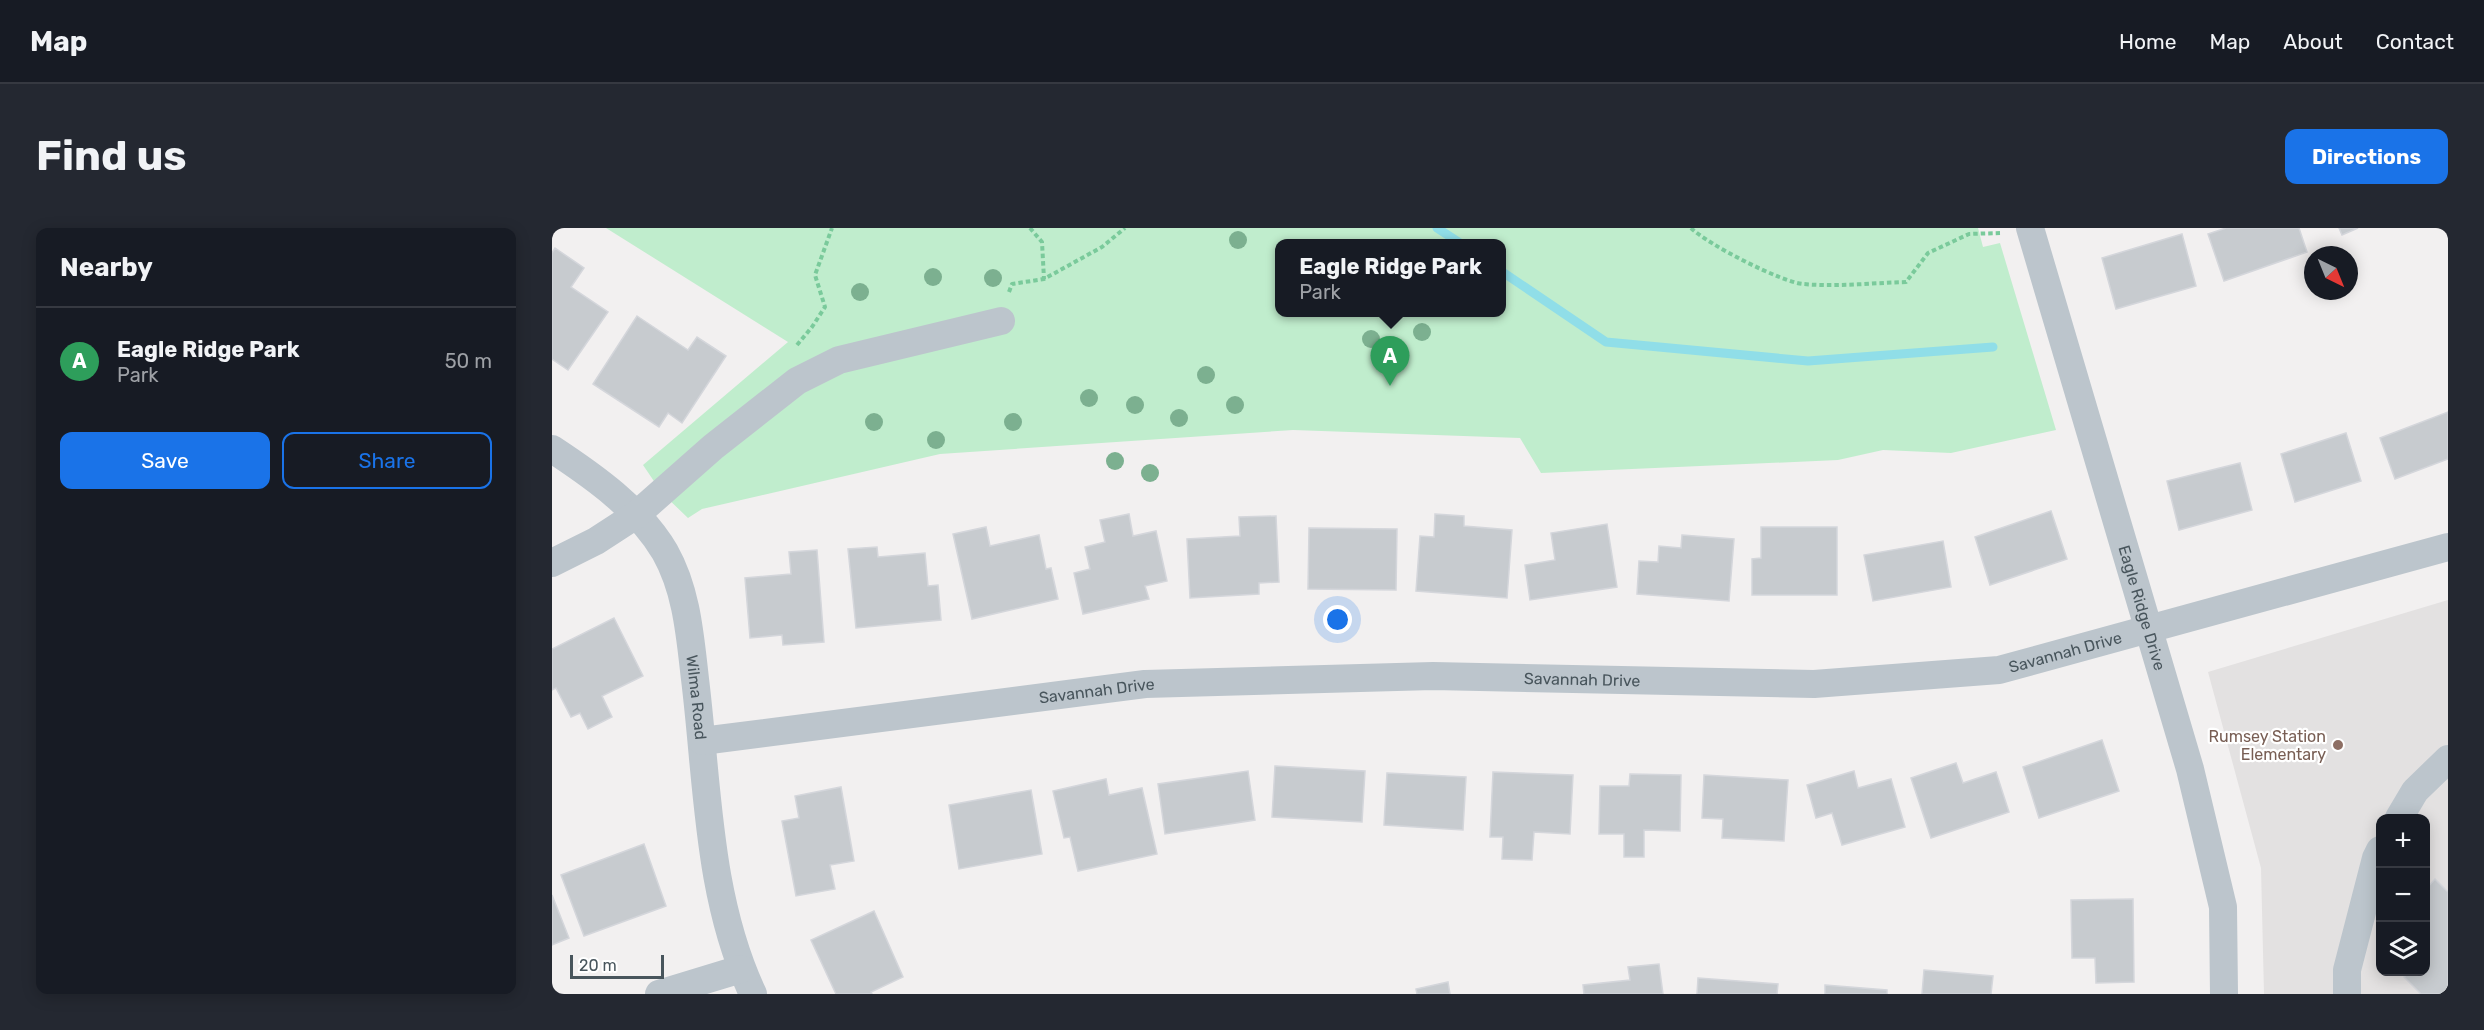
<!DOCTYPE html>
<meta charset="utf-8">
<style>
body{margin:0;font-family:Rubik,sans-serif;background:#242831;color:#f1f3f6}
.controls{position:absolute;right:18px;bottom:18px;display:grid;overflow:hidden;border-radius:12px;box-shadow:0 3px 15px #0003}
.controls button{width:54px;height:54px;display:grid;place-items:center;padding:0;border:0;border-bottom:2px solid #363941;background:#171b24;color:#f1f3f6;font:30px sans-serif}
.compass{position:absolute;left:1752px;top:18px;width:54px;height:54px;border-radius:50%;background:#171b24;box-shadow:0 3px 15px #0003;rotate:137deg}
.scale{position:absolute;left:18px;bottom:15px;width:94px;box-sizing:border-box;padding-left:6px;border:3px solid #48555c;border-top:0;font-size:16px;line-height:21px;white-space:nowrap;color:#48555c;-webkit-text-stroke:4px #fff;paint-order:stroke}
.you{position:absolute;left:786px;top:392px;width:21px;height:21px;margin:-15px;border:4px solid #fff;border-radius:50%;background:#1a73e8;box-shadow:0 0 0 9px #1a73e833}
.badge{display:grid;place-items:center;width:39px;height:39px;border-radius:50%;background:#1a73e8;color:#fff;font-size:20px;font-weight:700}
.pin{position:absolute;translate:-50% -50px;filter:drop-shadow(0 2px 3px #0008)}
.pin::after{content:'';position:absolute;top:32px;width:21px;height:18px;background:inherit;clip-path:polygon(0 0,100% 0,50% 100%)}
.popup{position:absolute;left:723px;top:11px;width:231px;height:78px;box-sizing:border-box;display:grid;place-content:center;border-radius:12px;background:#171b24;filter:drop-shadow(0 2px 4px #0005);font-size:20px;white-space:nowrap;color:#9ea1a6}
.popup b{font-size:22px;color:#f1f3f6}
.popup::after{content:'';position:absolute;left:50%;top:100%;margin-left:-12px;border:12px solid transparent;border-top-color:#171b24}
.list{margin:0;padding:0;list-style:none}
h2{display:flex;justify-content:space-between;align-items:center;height:78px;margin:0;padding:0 24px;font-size:26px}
h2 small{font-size:20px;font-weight:400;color:#9ea1a6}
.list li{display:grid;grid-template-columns:39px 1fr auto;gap:18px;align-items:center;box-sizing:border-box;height:108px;padding:0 24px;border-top:2px solid #363941}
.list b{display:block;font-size:22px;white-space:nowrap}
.list p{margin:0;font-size:20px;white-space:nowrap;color:#9ea1a6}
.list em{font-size:20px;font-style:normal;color:#9ea1a6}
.actions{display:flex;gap:12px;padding:18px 24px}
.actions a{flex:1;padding:14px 0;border:2px solid #1a73e8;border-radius:12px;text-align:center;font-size:21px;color:#1a73e8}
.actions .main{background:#1a73e8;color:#fff}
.icon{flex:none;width:33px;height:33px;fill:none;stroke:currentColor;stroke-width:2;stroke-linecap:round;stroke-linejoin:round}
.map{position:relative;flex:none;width:1896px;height:766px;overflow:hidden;border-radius:12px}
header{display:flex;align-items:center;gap:36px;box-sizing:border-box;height:84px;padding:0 30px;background:#171b24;border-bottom:2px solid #363941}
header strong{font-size:28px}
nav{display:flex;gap:33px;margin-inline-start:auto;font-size:21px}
.intro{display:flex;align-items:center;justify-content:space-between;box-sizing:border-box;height:144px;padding:0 36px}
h1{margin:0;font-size:42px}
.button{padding:15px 27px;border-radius:12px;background:#1a73e8;color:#fff;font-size:21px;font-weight:700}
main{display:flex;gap:36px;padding:0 36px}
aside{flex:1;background:#171b24;border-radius:12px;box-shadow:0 3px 15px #0003}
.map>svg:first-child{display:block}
</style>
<header>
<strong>Map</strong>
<nav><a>Home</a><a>Map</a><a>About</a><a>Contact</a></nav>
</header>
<div class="intro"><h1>Find us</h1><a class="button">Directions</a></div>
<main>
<aside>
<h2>Nearby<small></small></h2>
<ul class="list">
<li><span class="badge" style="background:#2e9e5b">A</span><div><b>Eagle Ridge Park</b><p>Park</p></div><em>50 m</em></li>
</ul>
<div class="actions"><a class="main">Save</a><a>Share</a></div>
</aside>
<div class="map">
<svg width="1896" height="766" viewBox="0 0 1896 766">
<rect width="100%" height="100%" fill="#f2f0f0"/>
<path fill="#e3e1e1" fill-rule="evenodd" d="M 1896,372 L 1896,766 L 1712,766 L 1709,640 L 1656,444 ZM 1828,590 L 1874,590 L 1874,744 L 1828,744 Z"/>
<path fill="#c0edcd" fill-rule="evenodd" d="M 54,0 L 1426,0 L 1431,19 L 1448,15 L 1504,202 L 1399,225 L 1331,222 L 1286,232 L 989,245 L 968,210 L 741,202 L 388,226 L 150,281 L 136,290 L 110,265 L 91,237 L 236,114 ZM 727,15 L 949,15 L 949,84 L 727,84 Z"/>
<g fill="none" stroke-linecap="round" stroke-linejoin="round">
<g stroke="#90dee8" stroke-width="9">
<path d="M 885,0 L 908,15"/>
<path d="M 949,43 L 1054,114 L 1256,133 L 1441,119"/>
</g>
</g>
<g fill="#c7cbcf" stroke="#d4d6db" stroke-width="1.5">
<path d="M 1674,0 L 1747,0 L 1755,24 L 1672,53 L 1656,6 Z"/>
<path d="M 1787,0 L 1806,0 L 1790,7 Z"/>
<path d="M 1630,6 L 1644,58 L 1564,81 L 1550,30 Z"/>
<path d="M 3,20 L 32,40 L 19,59 L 56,84 L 16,142 L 0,131 L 0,25 Z"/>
<path d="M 85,88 L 136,122 L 145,109 L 174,128 L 130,195 L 116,185 L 107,199 L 41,156 Z"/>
<path d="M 1896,184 L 1896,231 L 1843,251 L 1828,210 Z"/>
<path d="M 1794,205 L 1809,253 L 1743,274 L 1729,226 Z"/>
<path d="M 1688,235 L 1700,282 L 1627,302 L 1615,253 Z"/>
<path d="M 1499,283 L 1515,331 L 1438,357 L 1423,309 Z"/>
<path d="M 577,286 L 581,308 L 604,303 L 615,353 L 593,358 L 597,371 L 531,386 L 522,345 L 538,341 L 533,319 L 553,314 L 548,292 Z"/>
<path d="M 883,286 L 912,288 L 912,298 L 960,302 L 955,370 L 864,363 L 868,308 L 882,309 Z"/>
<path d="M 724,288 L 727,354 L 707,355 L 707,366 L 638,370 L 635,311 L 688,308 L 687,289 Z"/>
<path d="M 1055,296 L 1065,359 L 978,372 L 973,337 L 1003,332 L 999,305 Z"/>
<path d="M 434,299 L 438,318 L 487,307 L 494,341 L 499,340 L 506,371 L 420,391 L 401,306 Z"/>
<path d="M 1209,299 L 1285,299 L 1285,367 L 1200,367 L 1200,331 L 1209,330 Z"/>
<path d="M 757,300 L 845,301 L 844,362 L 756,361 Z"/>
<path d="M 1130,307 L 1182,311 L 1177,373 L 1085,366 L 1087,333 L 1106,334 L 1107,318 L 1129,320 Z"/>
<path d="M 1391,313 L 1399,359 L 1321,373 L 1312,327 Z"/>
<path d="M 325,319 L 326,329 L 373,325 L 376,358 L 386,357 L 389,392 L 304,400 L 296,321 Z"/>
<path d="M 265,322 L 272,414 L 231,417 L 230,407 L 198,410 L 193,350 L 239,346 L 237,324 Z"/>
<path d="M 62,390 L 91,448 L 50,468 L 60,489 L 36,501 L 28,485 L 19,489 L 4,460 L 0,462 L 0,421 Z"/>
<path d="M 1550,512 L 1567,563 L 1487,590 L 1471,539 Z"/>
<path d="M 1404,535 L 1411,555 L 1444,544 L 1457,584 L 1379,610 L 1359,550 Z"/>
<path d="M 723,538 L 813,543 L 810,594 L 720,589 Z"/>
<path d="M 696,543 L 703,592 L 613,606 L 606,556 Z"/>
<path d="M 1302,543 L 1306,560 L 1339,551 L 1353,599 L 1290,617 L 1280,585 L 1264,590 L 1255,557 Z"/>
<path d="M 941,544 L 1021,547 L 1018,606 L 982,604 L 980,632 L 950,631 L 951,609 L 938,609 Z"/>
<path d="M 835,545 L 914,549 L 911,602 L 832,597 Z"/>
<path d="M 1078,546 L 1129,547 L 1128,603 L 1092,602 L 1092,629 L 1072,629 L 1072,606 L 1047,606 L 1048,558 L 1077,558 Z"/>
<path d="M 1152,547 L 1236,552 L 1232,613 L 1170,610 L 1171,591 L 1150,590 Z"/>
<path d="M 554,551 L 557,567 L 590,560 L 605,626 L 526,643 L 518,609 L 512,610 L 501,563 Z"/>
<path d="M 289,559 L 302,633 L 278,637 L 283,661 L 244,668 L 230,593 L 247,590 L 243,568 Z"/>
<path d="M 479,562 L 490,626 L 407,641 L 397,577 Z"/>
<path d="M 92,616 L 114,678 L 32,708 L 9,647 Z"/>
<path d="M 1883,651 L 1896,664 L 1896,766 L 1869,766 L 1852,749 L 1858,744 L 1874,744 L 1874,728 L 1876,726 L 1874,723 L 1874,661 Z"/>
<path d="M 0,667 L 17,710 L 0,717 Z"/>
<path d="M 1581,671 L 1582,754 L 1544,755 L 1543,730 L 1520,730 L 1519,672 Z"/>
<path d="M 322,683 L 351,749 L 319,764 L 320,766 L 284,766 L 259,712 Z"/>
<path d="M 1107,736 L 1111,766 L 1032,766 L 1031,757 L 1078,752 L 1076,739 Z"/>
<path d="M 1372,742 L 1441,748 L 1439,766 L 1370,766 Z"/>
<path d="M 1146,750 L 1226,756 L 1225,766 L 1145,766 Z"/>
<path d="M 896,754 L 898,766 L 865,766 L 864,761 Z"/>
<path d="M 1273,757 L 1335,762 L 1335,766 L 1273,766 Z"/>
</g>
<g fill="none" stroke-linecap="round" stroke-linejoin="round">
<g stroke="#7aca9b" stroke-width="4" stroke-dasharray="4.5 3" stroke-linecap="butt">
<path d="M 478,0 L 490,14 L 492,51"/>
<path d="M 1139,0 C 1155,16 1229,54 1251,56 C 1285,59 1320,55 1354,54 L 1376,25 L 1417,6 L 1448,5"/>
<path d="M 457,64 L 460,56 L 492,51 L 550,19 L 573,0"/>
<path d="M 245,117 L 260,99 L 273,79 L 263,47 L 280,0"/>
</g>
<g stroke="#bcc5cc" stroke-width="28">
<path id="s1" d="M 1478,0 L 1638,541 L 1671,679 L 1672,766"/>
<path id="s2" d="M 0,221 C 41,248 88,281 113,324 C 135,363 138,408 143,451 C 156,557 155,668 201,766"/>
<path d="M 0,335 L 44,313 L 84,287 L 161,219 L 245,153 L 287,132 L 449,93"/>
<path id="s3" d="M 150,513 L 593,456 L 881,448 L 1262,456 L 1447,442 L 1896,319"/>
<path d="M 1847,590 L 1863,563 L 1896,531"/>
<path d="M 107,766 L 189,741"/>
<path d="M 1795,766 L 1795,742 L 1824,630 L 1828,622"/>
</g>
</g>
<g fill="#7cb090">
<circle cx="686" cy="12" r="9"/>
<circle cx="381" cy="49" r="9"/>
<circle cx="441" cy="50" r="9"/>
<circle cx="308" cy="64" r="9"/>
<circle cx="870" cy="104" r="9"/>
<circle cx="819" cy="111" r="9"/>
<circle cx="654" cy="147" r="9"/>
<circle cx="537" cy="170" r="9"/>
<circle cx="583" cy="177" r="9"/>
<circle cx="683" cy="177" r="9"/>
<circle cx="627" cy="190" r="9"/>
<circle cx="322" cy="194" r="9"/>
<circle cx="461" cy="194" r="9"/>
<circle cx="384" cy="212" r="9"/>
<circle cx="563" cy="233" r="9"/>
<circle cx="598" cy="245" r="9"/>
</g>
<circle fill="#8d6e63" stroke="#fff" stroke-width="2" cx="1786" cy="517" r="6"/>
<g text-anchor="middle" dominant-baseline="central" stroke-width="4.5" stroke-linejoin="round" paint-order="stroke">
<g font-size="16" fill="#48555c" stroke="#fff">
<text stroke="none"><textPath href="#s1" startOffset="396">Eagle Ridge Drive</textPath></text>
<text stroke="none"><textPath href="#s3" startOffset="1370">Savannah Drive</textPath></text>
<text stroke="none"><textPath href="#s3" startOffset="884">Savannah Drive</textPath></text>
<text stroke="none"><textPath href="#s3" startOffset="398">Savannah Drive</textPath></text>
<text stroke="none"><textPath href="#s2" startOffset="304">Wilma Road</textPath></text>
</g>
<g font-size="16" fill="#785e54" stroke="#fff" text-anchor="end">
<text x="1774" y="508">Rumsey Station<tspan x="1774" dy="18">Elementary</tspan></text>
</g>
</g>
</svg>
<div class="controls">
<button>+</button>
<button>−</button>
<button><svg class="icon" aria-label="layers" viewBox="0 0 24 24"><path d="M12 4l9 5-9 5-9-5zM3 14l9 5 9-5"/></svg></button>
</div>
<svg class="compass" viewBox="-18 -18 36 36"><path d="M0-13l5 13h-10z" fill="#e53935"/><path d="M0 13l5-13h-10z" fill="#9ea1a6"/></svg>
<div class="scale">20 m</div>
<div class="you"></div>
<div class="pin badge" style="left:838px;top:158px;background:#2e9e5b">A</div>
<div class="popup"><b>Eagle Ridge Park</b>Park</div>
</div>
</main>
